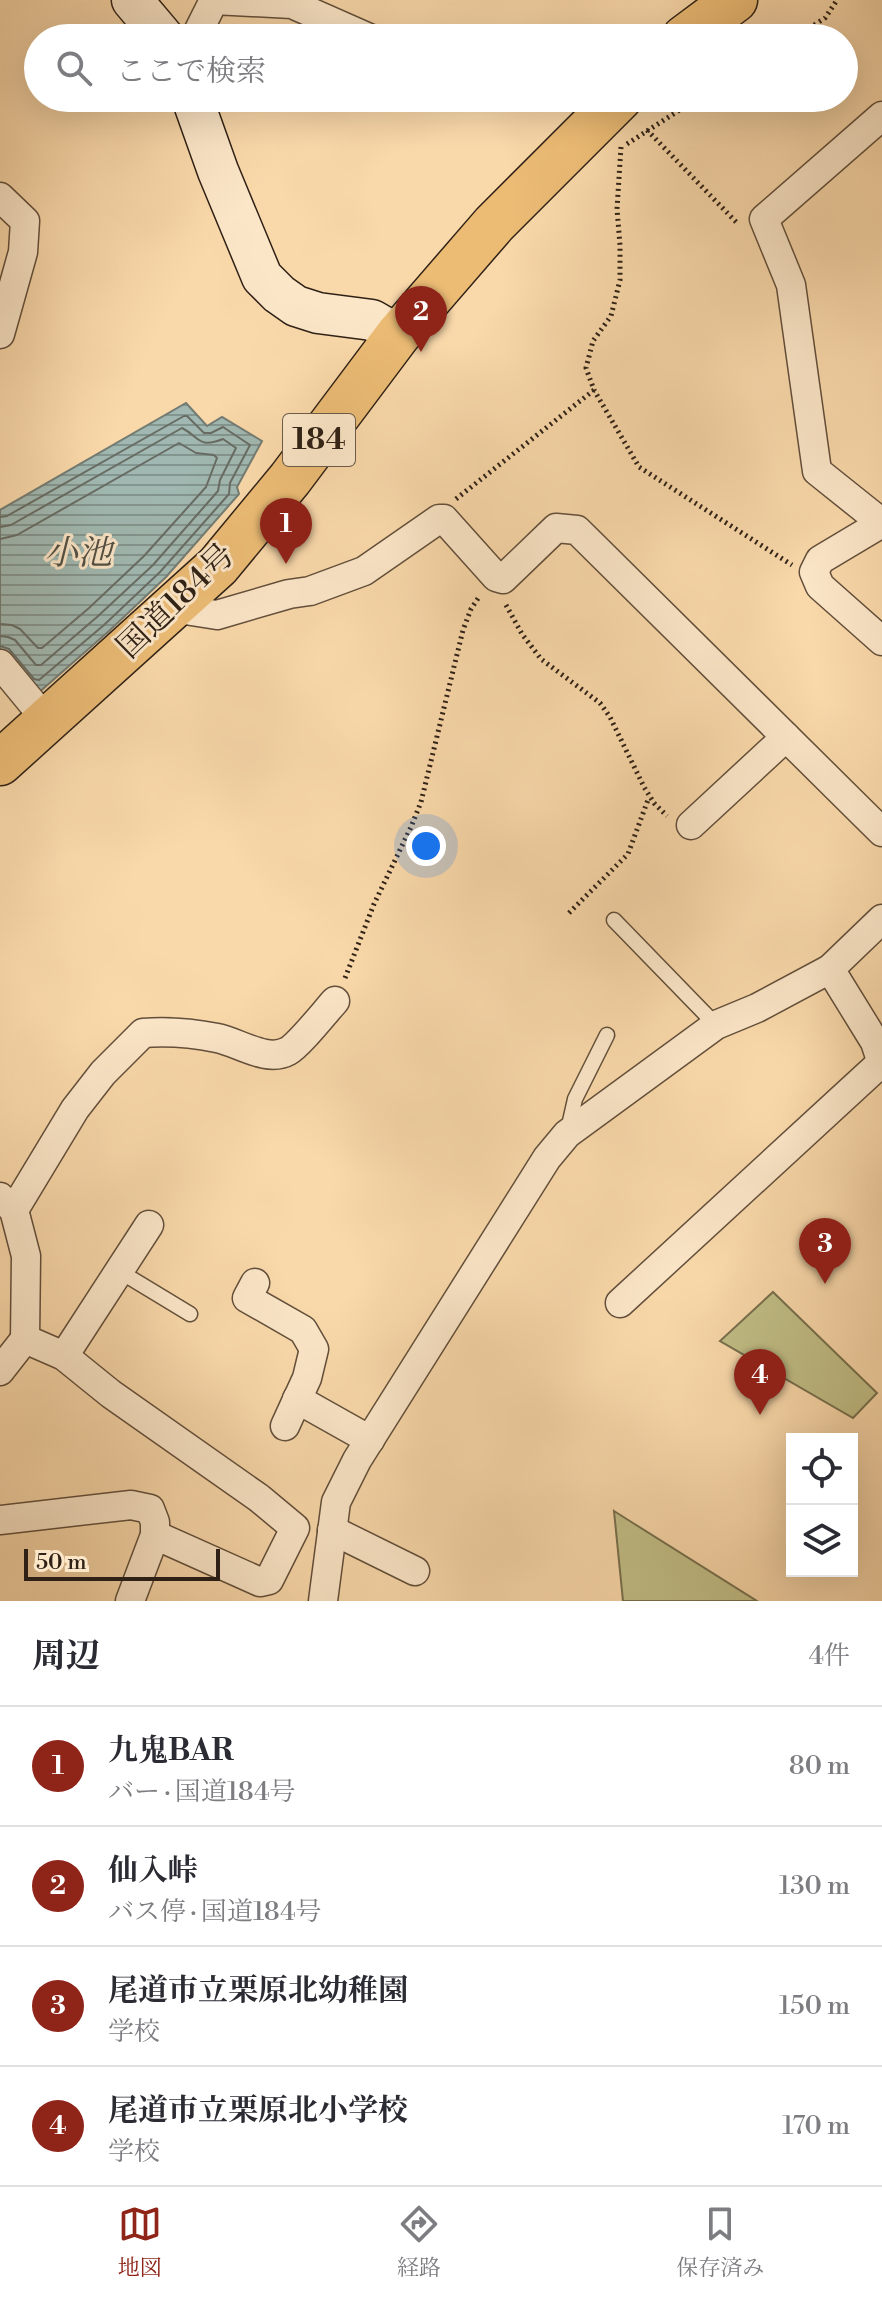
<!DOCTYPE html>
<html lang="ja">
<meta charset="utf-8">
<style>
body{margin:0;font-family:"Libre Bodoni","Noto Serif JP",serif;background:#f2f2f3;color:#2b2b33}
.controls{position:absolute;right:24px;bottom:24px;display:grid;overflow:hidden;border-radius:0px;box-shadow:0 8px 32px #0002}
.controls button{width:72px;height:72px;display:grid;place-items:center;padding:0;border:0;border-bottom:2px solid #e1e1e2;background:#fff;color:#2b2b33;font:40px sans-serif}
.scale{position:absolute;left:24px;bottom:20px;width:196px;box-sizing:border-box;padding-left:8px;border:4px solid #2f2116;border-top:0;font-size:22px;line-height:28px;white-space:nowrap;color:#2f2116;-webkit-text-stroke:6px #fbe6c8;paint-order:stroke}
.you{position:absolute;left:426px;top:846px;width:28px;height:28px;margin:-20px;border:6px solid #fff;border-radius:50%;background:#1a73e8;box-shadow:0 0 0 12px #1a73e833}
.badge{display:grid;place-items:center;width:52px;height:52px;border-radius:50%;background:#8f2418;color:#fff;font-size:26px;font-weight:700}
.pin{position:absolute;translate:-50% -66px;filter:drop-shadow(0 2px 4px #0008)}
.pin::after{content:'';position:absolute;top:42px;width:28px;height:24px;background:inherit;clip-path:polygon(0 0,100% 0,50% 100%)}
.list{margin:0;padding:0;list-style:none}
h2{display:flex;justify-content:space-between;align-items:center;height:104px;margin:0;padding:0 32px;font-size:34px}
h2 small{font-size:26px;font-weight:400;color:#7c7c81}
.list li{display:grid;grid-template-columns:52px 1fr auto;gap:24px;align-items:center;box-sizing:border-box;height:120px;padding:0 32px;border-top:2px solid #e1e1e2}
.list b{display:block;font-size:30px;white-space:nowrap}
.list p{margin:0;font-size:26px;white-space:nowrap;color:#7c7c81}
.list em{font-size:26px;font-style:normal;color:#7c7c81}
.icon{flex:none;width:44px;height:44px;fill:none;stroke:currentColor;stroke-width:2;stroke-linecap:round;stroke-linejoin:round}
.map{position:relative;flex:none;width:882px;height:1601px;overflow:hidden}
.search{position:absolute;background:#fff;box-shadow:0 8px 32px #0002;left:24px;right:24px;top:24px;height:88px;display:flex;align-items:center;gap:20px;box-sizing:border-box;padding:0 28px;border-radius:44px;color:#7c7c81;font-size:30px}
.sheet{height:584px;background:#fff}
nav{display:flex;justify-content:space-around;align-items:center;box-sizing:border-box;height:112px;border-top:2px solid #e1e1e2;background:#fff;font-size:22px;color:#7c7c81}
nav a{display:grid;justify-items:center;gap:4px}
nav .on{color:#8f2418}
.map>svg:first-child{display:block}
</style>
<div class="map">
<svg width="882" height="1601" viewBox="0 0 882 1601">
<defs>
<pattern id="water-rules" width="6" height="5" patternUnits="userSpaceOnUse" patternTransform="scale(2)"><rect width="6" height="5" fill="#a0b8b1"/><path d="M0 2.5h6" fill="none" stroke="#83958f"/></pattern>
</defs>
<rect width="100%" height="100%" fill="#f9d8aa"/>
<filter id="stains"><feTurbulence type="fractalNoise" baseFrequency=".0025" numOctaves="4"/><feColorMatrix values="0 0 0 0 .2 0 0 0 0 .09 0 0 0 0 .02 0 0 0 .5 -.17"/></filter>
<radialGradient id="worn" r=".72"><stop offset=".6" stop-color="#630" stop-opacity="0"/><stop offset="1" stop-color="#630" stop-opacity=".3"/></radialGradient>
<g fill="#c1be86" stroke="#78704e" stroke-width="2">
<path d="M 773,1292 L 877,1393 L 853,1418 L 720,1341 Z"/>
<path d="M 614,1511 L 633,1523 L 757,1601 L 623,1601 Z"/>
</g>
<path fill="url(#water-rules)" stroke="#737c73" stroke-width="2" d="M 186,403 L 207,426 L 222,417 L 262,441 L 237,487 L 239,494 L 166,577 L 109,631 L 37,694 L 0,650 L 0,510 Z"/>
<g fill="none" stroke-linecap="round" stroke-linejoin="round">
<g stroke="#686c64" stroke-width="2">
<path d="M 0,517 L 7,516 L 184,416 L 187,416 L 204,433 L 211,433 L 223,427 L 250,445 L 230,483 L 229,494 L 160,572 L 104,625 L 39,680 L 34,679 L 9,649 L 0,646"/>
<path d="M 0,527 L 11,525 L 182,428 C 200,437 198,449 223,439 L 236,448 L 220,480 L 218,491 L 153,565 L 97,617 L 41,665 L 36,665 L 15,640 L 8,637 L 0,636"/>
<path d="M 0,539 L 17,535 L 179,443 L 196,453 L 214,455 L 217,458 L 206,487 L 144,556 L 89,608 L 42,648 L 38,648 L 20,629 L 12,625 L 0,624"/>
</g>
<g stroke="#624f3b" stroke-width="17">
<g id="lane">
<path d="M 614,920 L 716,1025"/>
<path d="M 568,1130 L 575,1099 L 607,1035"/>
<path d="M 119,1271 L 190,1314"/>
</g>
</g>
<g stroke="#624f3b" stroke-width="31">
<g id="street">
<path d="M 195,38 L 214,0 L 292,4 L 369,38"/>
<path d="M 882,116 L 764,219 L 791,285 L 817,471 L 882,523"/>
<path d="M 0,197 L 25,221 L 23,252 L 0,334"/>
<path d="M 882,523 L 820,560 L 814,572 L 820,586 L 882,641"/>
<path d="M 172,608 L 217,615 L 289,594 L 310,591 L 364,571 L 439,519 L 444,519 L 496,577 L 503,579 L 556,528 L 577,530 L 882,832"/>
<path d="M 0,664 L 47,721"/>
<path d="M 691,825 L 786,737"/>
<path d="M 830,969 L 875,1042 L 882,1063"/>
<path d="M 0,1197 L 14,1210 L 26,1256 L 25,1339 L 64,1356 L 111,1394 L 259,1498 L 295,1528 L 269,1580 L 260,1582 L 155,1535"/>
<path d="M 14,1210 L 75,1109 L 103,1073 L 143,1033 C 168,1031 192,1033 217,1038 C 238,1042 267,1063 288,1051 C 299,1045 325,1012 335,1001"/>
<path d="M 255,1283 L 247,1298 L 303,1330 L 314,1349 L 307,1378 L 285,1426"/>
<path d="M 620,1303 L 882,1062"/>
<path d="M 64,1356 L 149,1225"/>
<path d="M 0,1371 L 25,1339"/>
<path d="M 297,1399 L 370,1440"/>
<path d="M 0,1520 L 131,1505 L 150,1509 L 155,1522 L 155,1535 L 130,1601"/>
<path d="M 332,1530 L 415,1571"/>
<path d="M 323,1601 L 336,1502 L 357,1460 L 547,1158 L 567,1134 L 716,1025 L 757,1008 L 830,969 L 882,919"/>
</g>
</g>
<g stroke="#2f2116" stroke-width="43">
<g id="secondary">
<path d="M 132,0 L 164,38"/>
<path d="M 192,98 L 218,171 L 262,277 L 279,294 L 296,306 L 318,313 L 372,320 L 398,335"/>
</g>
</g>
<g stroke="#2f2116" stroke-width="47">
<g id="highway">
<path d="M 684,38 L 735,0"/>
<path d="M 0,763 L 218,566 L 290,479 L 398,335 L 494,224 L 620,98"/>
</g>
</g>
<g stroke="#2f2116" stroke-width="5" stroke-dasharray="2 4" stroke-linecap="butt">
<path d="M 794,38 L 825,18 L 837,0"/>
<path d="M 647,130 L 738,224"/>
<path d="M 627,144 L 698,98"/>
<path d="M 621,147 L 617,209 L 620,245 L 620,280 L 611,316 L 593,341 L 586,368 L 594,390 L 639,467 L 792,565"/>
<path d="M 456,499 L 594,390"/>
<path d="M 506,605 L 522,634 L 541,659 L 600,703 L 610,717 L 644,787 L 654,803 L 667,816"/>
<path d="M 569,913 L 628,854 L 649,797"/>
<path d="M 345,978 L 374,904 L 411,827 L 421,802 L 463,630 L 471,609 L 479,597"/>
</g>
<use href="#lane" stroke="#fbe6c8" stroke-width="14"/>
<use href="#street" stroke="#fbe6c8" stroke-width="28"/>
<use href="#secondary" stroke="#fbe6c8" stroke-width="40"/>
<use href="#highway" stroke="#ecbc75" stroke-width="44"/>
</g>
<g text-anchor="middle" dominant-baseline="central" stroke-width="6" stroke-linejoin="round" paint-order="stroke">
<rect fill="#fbe6c8" stroke="#6c5c4b" stroke-width="2" x="283" y="414" width="72" height="52" rx="6"/>
<g font-size="30" font-weight="bold" fill="#2f2116">
<text x="319" y="440">184</text>
</g>
<g font-size="32" fill="#2f2116" stroke="#fbe6c8">
<text transform="translate(176 601) rotate(-44)">国道184号</text>
</g>
<g font-size="34" font-style="italic" fill="#514e44" stroke="#fbe6c8">
<text x="78" y="554">小池</text>
</g>
</g>
<rect width="100%" height="100%" filter="url(#stains)"/>
<rect width="100%" height="100%" fill="url(#worn)"/>
</svg>
<div class="controls">
<button><svg class="icon" aria-label="locate" viewBox="0 0 24 24"><circle cx="12" cy="12" r="6"/><path d="M12 2v4M12 18v4M2 12h4M18 12h4"/></svg></button>
<button><svg class="icon" aria-label="layers" viewBox="0 0 24 24"><path d="M12 4l9 5-9 5-9-5zM3 14l9 5 9-5"/></svg></button>
</div>
<div class="scale">50 m</div>
<div class="you"></div>
<div class="pin badge" style="left:286px;top:564px">1</div>
<div class="pin badge" style="left:421px;top:352px">2</div>
<div class="pin badge" style="left:825px;top:1284px">3</div>
<div class="pin badge" style="left:760px;top:1415px">4</div>
<div class="search"><svg class="icon" aria-label="search" viewBox="0 0 24 24"><circle cx="10" cy="10" r="6"/><path d="M15 15l6 6"/></svg>ここで検索</div>
</div>
<section class="sheet">
<h2>周辺<small>4件</small></h2>
<ul class="list">
<li><span class="badge">1</span><div><b>九鬼BAR</b><p>バー · 国道184号</p></div><em>80 m</em></li>
<li><span class="badge">2</span><div><b>仙入峠</b><p>バス停 · 国道184号</p></div><em>130 m</em></li>
<li><span class="badge">3</span><div><b>尾道市立栗原北幼稚園</b><p>学校</p></div><em>150 m</em></li>
<li><span class="badge">4</span><div><b>尾道市立栗原北小学校</b><p>学校</p></div><em>170 m</em></li>
</ul>
</section>
<nav>
<a class="on"><svg class="icon" aria-label="map" viewBox="0 0 24 24"><path d="M3 6l6-2 6 2 6-2v14l-6 2-6-2-6 2zM9 4v14M15 6v14"/></svg>地図</a>
<a><svg class="icon" aria-label="directions" viewBox="0 0 24 24"><path d="M12 3l9 9-9 9-9-9zM9 14v-3h6M13 9l2 2-2 2"/></svg>経路</a>
<a><svg class="icon" aria-label="saved" viewBox="0 0 24 24"><path d="M7 4h10v16l-5-4-5 4z"/></svg>保存済み</a>
</nav>
